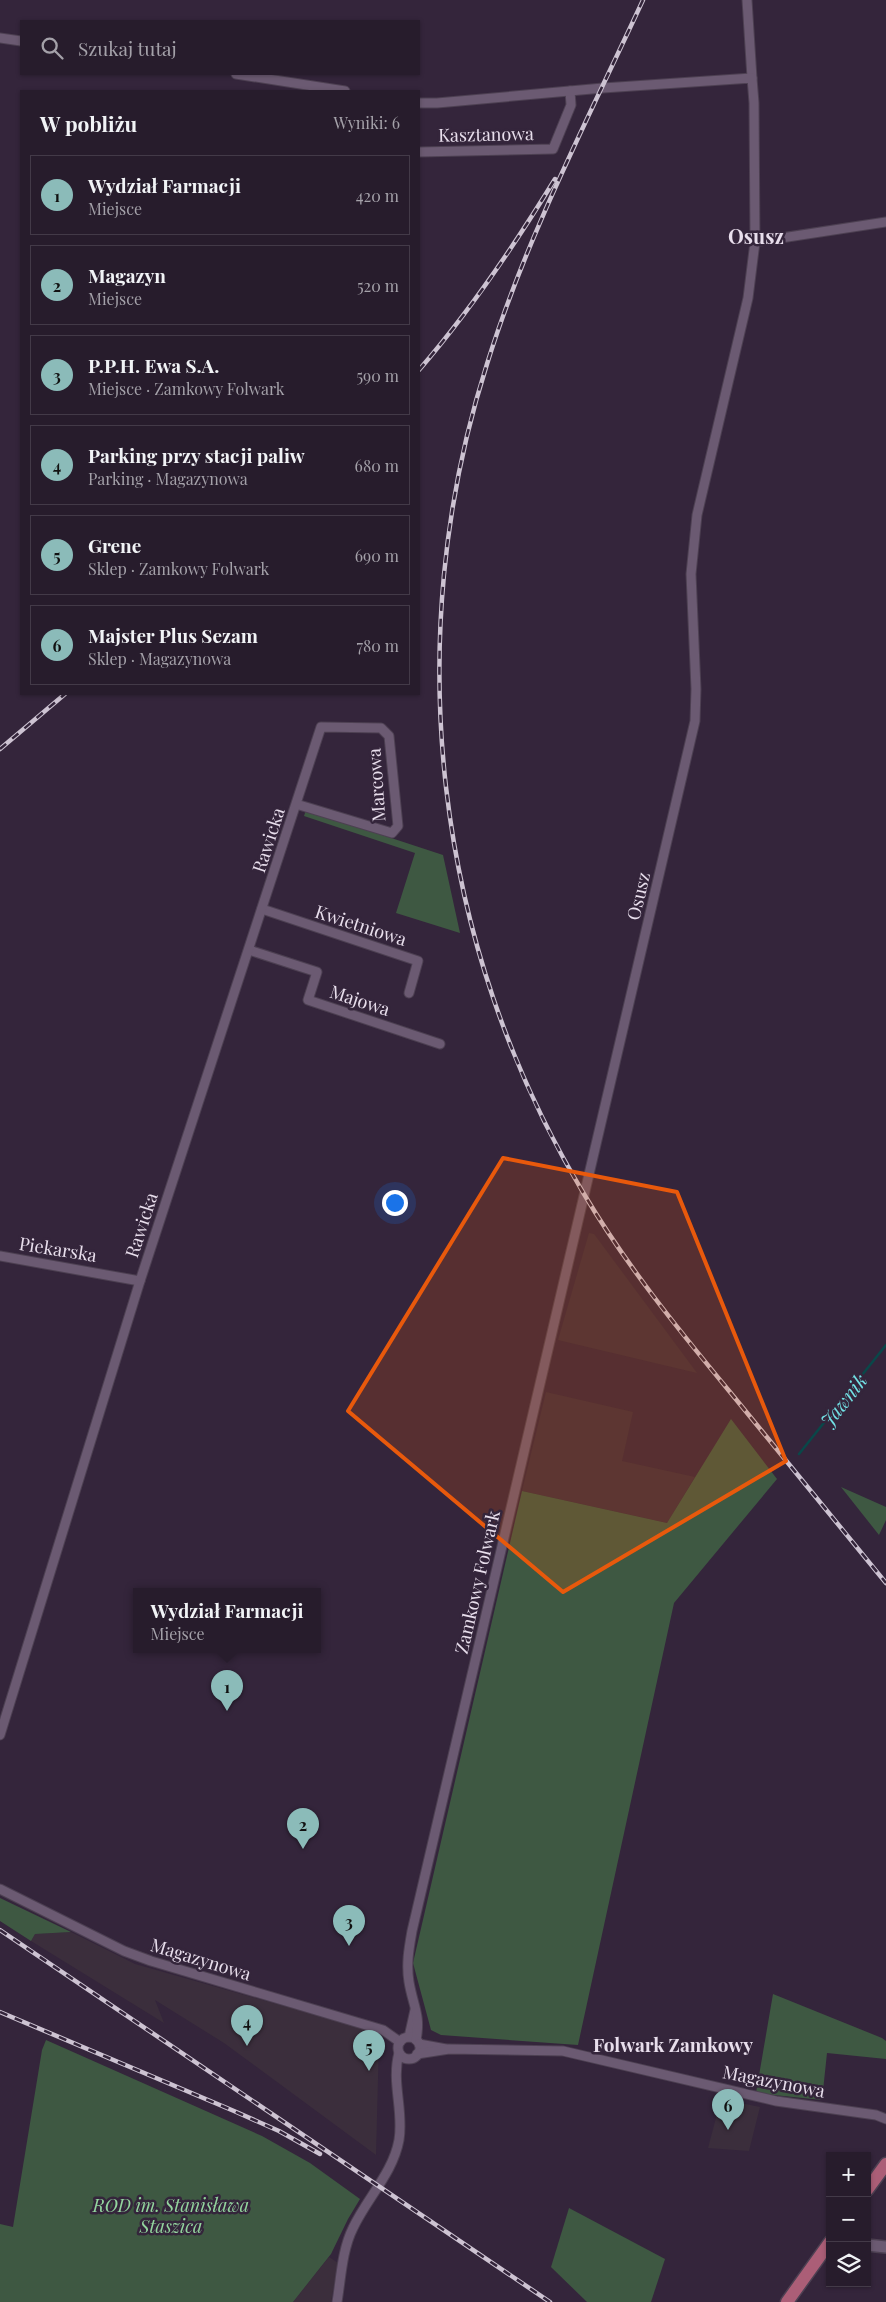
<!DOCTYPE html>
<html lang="pl">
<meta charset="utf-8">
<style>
body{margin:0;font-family:"Playfair Display",serif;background:#2f2534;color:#f1f3f6}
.controls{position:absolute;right:15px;bottom:15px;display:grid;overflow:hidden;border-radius:0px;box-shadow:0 1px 4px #0004}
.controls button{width:45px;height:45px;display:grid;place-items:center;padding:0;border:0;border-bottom:1px solid #433a48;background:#271c2c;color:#f1f3f6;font:25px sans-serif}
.you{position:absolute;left:394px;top:1202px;width:18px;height:18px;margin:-12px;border:4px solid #fff;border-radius:50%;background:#1a73e8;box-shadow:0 0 0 8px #1a73e833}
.badge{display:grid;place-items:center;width:32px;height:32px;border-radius:50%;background:#8bbbb9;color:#111;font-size:16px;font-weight:700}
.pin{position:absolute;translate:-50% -41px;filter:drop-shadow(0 1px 2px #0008)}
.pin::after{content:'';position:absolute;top:26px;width:18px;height:15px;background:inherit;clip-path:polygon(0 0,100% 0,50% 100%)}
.popup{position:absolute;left:133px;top:1588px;width:188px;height:65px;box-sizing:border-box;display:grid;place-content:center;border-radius:0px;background:#271c2c;filter:drop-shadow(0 1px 4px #0005);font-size:16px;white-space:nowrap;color:#a4a1a9}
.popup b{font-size:19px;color:#f1f3f6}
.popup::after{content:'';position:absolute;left:50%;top:100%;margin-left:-10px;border:10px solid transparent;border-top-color:#271c2c}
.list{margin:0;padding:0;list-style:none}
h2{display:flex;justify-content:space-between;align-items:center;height:65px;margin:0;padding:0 20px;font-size:21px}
h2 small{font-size:16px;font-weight:400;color:#a4a1a9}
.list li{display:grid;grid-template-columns:32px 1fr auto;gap:15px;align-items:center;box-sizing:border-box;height:80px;margin:0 10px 10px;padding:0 10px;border:1px solid #433a48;border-radius:0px}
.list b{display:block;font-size:19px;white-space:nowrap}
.list p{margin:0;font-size:16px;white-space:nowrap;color:#a4a1a9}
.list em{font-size:16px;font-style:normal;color:#a4a1a9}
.icon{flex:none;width:28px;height:28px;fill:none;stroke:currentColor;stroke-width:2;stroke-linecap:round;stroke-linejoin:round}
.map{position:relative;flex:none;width:886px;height:2302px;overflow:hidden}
.search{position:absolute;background:#271c2c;box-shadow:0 1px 4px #0004;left:20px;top:20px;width:400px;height:55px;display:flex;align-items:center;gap:12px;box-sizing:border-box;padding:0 18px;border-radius:0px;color:#a4a1a9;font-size:19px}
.panel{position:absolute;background:#271c2c;box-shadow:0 1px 4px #0004;left:20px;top:90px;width:400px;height:605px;border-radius:0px}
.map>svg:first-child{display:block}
</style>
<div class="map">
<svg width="886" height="2302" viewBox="0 0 886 2302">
<rect width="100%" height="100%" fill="#34253b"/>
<g fill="#3b2e3c">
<path d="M 589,1233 L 594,1234 L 697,1373 L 558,1340 Z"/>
<path d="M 546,1392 L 633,1412 L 622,1461 L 695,1477 L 667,1523 L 522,1491 Z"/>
<path d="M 71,1932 L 135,1964 L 369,2030 L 379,2041 L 376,2155 L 224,2043 L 155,2000 L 164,2023 L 31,1941 L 35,1934 Z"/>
<path d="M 721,2099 L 760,2107 L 749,2151 L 708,2148 Z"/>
<path d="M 329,2257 L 338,2263 L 331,2302 L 293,2302 Z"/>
</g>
<g fill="#3e5842">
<path d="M 306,810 L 443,855 L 460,933 L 396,913 L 415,853 L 304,816 Z"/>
<path d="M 731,1419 L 777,1479 L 674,1603 L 578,2045 L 441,2035 L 431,2030 L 413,1963 L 522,1491 L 667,1523 Z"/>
<path d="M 841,1487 L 886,1507 L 886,1520 L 879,1535 Z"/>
<path d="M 0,1898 L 71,1932 L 35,1934 L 31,1941 L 0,1921 Z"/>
<path d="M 773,1994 L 882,2038 L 886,2041 L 886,2059 L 827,2053 L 822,2100 L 756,2093 Z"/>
<path d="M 46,2040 L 262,2136 L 310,2163 L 360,2199 L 348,2219 L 331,2254 L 293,2302 L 0,2302 L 0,2224 L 13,2227 L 42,2050 Z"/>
<path d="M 569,2208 L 665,2259 L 651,2302 L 587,2302 L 551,2267 Z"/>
</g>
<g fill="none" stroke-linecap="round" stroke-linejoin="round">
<path stroke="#0a4749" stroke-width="2.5" d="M 799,1454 L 886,1345"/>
<g stroke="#4d4052" stroke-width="11">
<g id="street">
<path d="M 747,0 L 752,78"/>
<path d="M 0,38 L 21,41"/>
<path d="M 236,74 L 345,91"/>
<path d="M 419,152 L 553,149 L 571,105 L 570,91"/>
<path d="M 755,242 L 886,222"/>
<path d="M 262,909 L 418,961 L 409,993"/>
<path d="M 249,950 L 317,972 L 308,1000 L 440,1044"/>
<path d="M 0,1256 L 140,1281"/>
<path d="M 0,1735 L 140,1281 L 321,727 L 381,728 L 389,736 L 398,826 L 392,833 L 296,804"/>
<path d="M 0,1889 L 124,1951 L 151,1961 L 383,2030 L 400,2042"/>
<path d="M 409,2037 L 415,2010"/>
<circle cx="409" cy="2048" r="11"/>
<path d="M 416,2040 C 421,2015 413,2006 409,1982 C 406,1964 409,1948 412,1931 L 695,721 L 696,689 L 691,574 L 697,515 L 748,298 L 755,242 L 754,103 L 752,78 L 603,88 L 437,103 L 419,103"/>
<path d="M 419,2044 L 446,2049"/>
<path d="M 417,2054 L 449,2049 L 563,2051 L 776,2101 L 876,2115 L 886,2119"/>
<path d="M 337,2302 C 341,2278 342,2250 353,2228 C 367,2198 393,2173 399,2140 C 404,2111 391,2082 399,2053"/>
</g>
</g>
<g stroke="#4d4052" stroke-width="14">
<path id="secondary" d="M 867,2245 L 886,2247"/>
</g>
<g stroke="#4d4052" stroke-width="15">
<g id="primary">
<path d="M 867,2190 L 886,2164"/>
<path d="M 787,2302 L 830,2242"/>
</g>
</g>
<use href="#street" stroke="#6b5a72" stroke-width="9"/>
<use href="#secondary" stroke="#6b5a72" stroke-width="11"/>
<use href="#primary" stroke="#ab5e77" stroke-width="12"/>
<g stroke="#cdc3d2" stroke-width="4.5">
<g id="rail">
<path d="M 643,0 C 588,119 526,238 487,364 C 399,640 434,945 584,1194 C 626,1265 678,1329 730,1392 C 782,1456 834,1519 886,1583"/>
<path d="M 419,370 C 470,311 514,246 555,179"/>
<path d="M 0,749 L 65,694"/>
<path d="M 0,1930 L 550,2302"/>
<path d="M 0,2012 L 234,2111 L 279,2131 L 320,2154"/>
</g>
</g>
<use href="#rail" stroke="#34253b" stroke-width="2.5" stroke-dasharray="8" stroke-linecap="butt"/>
</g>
<path fill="#e8590c" fill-opacity="0.2" stroke="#e8590c" stroke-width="4" stroke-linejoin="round" d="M 503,1158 L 677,1192 L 786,1461 L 563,1592 L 348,1411 Z"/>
<g text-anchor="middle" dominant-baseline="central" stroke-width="5" stroke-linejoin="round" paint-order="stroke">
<g font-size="18" fill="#e8deec" stroke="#34253b">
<text transform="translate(486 134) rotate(-1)">Kasztanowa</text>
<text transform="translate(376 785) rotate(-94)">Marcowa</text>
<text transform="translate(268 840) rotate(-72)">Rawicka</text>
<text transform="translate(638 896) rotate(-77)">Osusz</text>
<text transform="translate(361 925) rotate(18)">Kwietniowa</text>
<text transform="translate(360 1000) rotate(18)">Majowa</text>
<text transform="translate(141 1225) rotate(-72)">Rawicka</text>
<text transform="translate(58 1249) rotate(9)">Piekarska</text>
<text transform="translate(477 1582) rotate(-77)">Zamkowy Folwark</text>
<text transform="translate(201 1959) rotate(17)">Magazynowa</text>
<text transform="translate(774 2081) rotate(11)">Magazynowa</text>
</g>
<g font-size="18" font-style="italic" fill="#93d59e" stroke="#34253b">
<text x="171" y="2205">ROD im. Stanisława<tspan x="171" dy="21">Staszica</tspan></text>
</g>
<g font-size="19" font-style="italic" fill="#72e1e5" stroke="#34253b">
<text transform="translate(843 1400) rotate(-52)">Jawnik</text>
</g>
<g font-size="19" font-weight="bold" fill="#e8deec" stroke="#34253b">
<text x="673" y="2044">Folwark Zamkowy</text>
</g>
<g font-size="20" font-weight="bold" fill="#e8deec" stroke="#34253b">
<text x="756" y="235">Osusz</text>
</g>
</g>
</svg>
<div class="controls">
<button>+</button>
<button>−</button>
<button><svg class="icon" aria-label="layers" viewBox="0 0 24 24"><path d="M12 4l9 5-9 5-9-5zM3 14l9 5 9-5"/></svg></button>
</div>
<div class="you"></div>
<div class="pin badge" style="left:227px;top:1711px">1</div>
<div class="popup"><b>Wydział Farmacji</b>Miejsce</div>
<div class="pin badge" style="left:303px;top:1849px">2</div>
<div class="pin badge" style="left:349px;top:1946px">3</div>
<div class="pin badge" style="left:247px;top:2046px">4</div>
<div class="pin badge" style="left:369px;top:2071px">5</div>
<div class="pin badge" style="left:728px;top:2130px">6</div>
<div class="search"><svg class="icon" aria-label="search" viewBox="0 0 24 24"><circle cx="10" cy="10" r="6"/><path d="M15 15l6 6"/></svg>Szukaj tutaj</div>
<section class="panel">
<h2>W pobliżu<small>Wyniki: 6</small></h2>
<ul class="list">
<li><span class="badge">1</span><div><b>Wydział Farmacji</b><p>Miejsce</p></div><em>420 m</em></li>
<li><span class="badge">2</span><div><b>Magazyn</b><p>Miejsce</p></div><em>520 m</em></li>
<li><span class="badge">3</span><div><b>P.P.H. Ewa S.A.</b><p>Miejsce · Zamkowy Folwark</p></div><em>590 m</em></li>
<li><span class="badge">4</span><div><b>Parking przy stacji paliw</b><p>Parking · Magazynowa</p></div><em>680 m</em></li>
<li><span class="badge">5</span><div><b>Grene</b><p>Sklep · Zamkowy Folwark</p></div><em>690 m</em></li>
<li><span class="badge">6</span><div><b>Majster Plus Sezam</b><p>Sklep · Magazynowa</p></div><em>780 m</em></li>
</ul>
</section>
</div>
